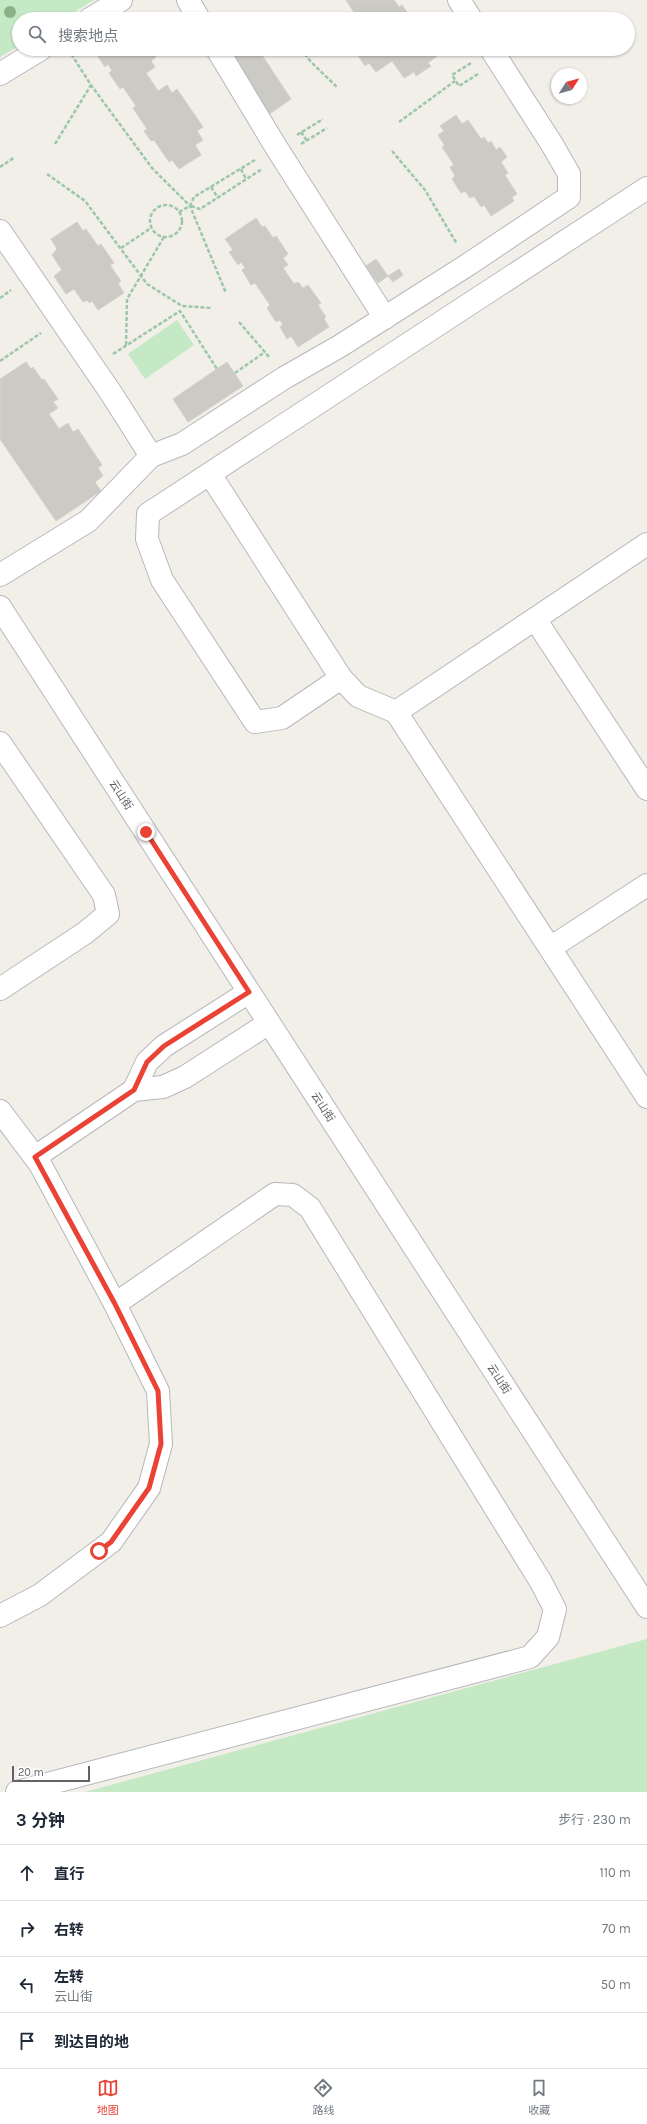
<!DOCTYPE html>
<html lang="zh">
<meta charset="utf-8">
<style>
body{margin:0;font-family:Karla,"Noto Sans SC",sans-serif;background:#f2f2f3;color:#1f2937}
.compass{position:absolute;left:551px;top:68px;width:36px;height:36px;border-radius:50%;background:#fff;box-shadow:0 1px 3px #0004;rotate:53deg}
.scale{position:absolute;left:12px;bottom:10px;width:78px;box-sizing:border-box;padding-left:4px;border:2px solid #5f6368;border-top:0;font-size:11px;line-height:14px;white-space:nowrap;color:#5f6368;-webkit-text-stroke:3px #fff;paint-order:stroke}
.stop{position:absolute;width:12px;height:12px;margin:-9px;border:3px solid #ea4335;border-radius:50%;background:#fff}
.stop.end{background:#ea4335;border-color:#fff;box-shadow:0 1px 4px #0008}
.list{margin:0;padding:0;list-style:none}
h2{display:flex;justify-content:space-between;align-items:center;height:52px;margin:0;padding:0 16px;font-size:17px}
h2 small{font-size:13px;font-weight:400;color:#747a83}
.list li{display:grid;grid-template-columns:26px 1fr auto;gap:12px;align-items:center;box-sizing:border-box;height:56px;padding:0 16px;border-top:1px solid #e0e1e3}
.list b{display:block;font-size:15px;white-space:nowrap}
.list p{margin:0;font-size:13px;white-space:nowrap;color:#747a83}
.list em{font-size:13px;font-style:normal;color:#747a83}
.icon{flex:none;width:22px;height:22px;fill:none;stroke:currentColor;stroke-width:2;stroke-linecap:round;stroke-linejoin:round}
.map{position:relative;flex:none;width:647px;height:1792px;overflow:hidden}
.search{position:absolute;background:#fff;box-shadow:0 1px 3px #0004;left:12px;right:12px;top:12px;height:44px;display:flex;align-items:center;gap:10px;box-sizing:border-box;padding:0 14px;border-radius:22px;color:#747a83;font-size:15px}
.sheet{height:276px;background:#fff}
nav{display:flex;justify-content:space-around;align-items:center;box-sizing:border-box;height:56px;border-top:1px solid #e0e1e3;background:#fff;font-size:11px;color:#747a83}
nav a{display:grid;justify-items:center;gap:2px}
nav .on{color:#ea4335}
.map>svg:first-child{display:block}
</style>
<div class="map">
<svg width="647" height="1792" viewBox="0 0 647 1792">
<rect width="100%" height="100%" fill="#f1efe8"/>
<g fill="#c5e8c5">
<path d="M 0,0 L 94,0 L 63,19 L 19,19 L 19,46 L 0,57 Z"/>
<path d="M 177,320 L 194,345 L 145,379 L 128,354 Z"/>
<path d="M 647,1639 L 647,1792 L 85,1792 Z"/>
</g>
<g fill="#cccac5" stroke="#d6d1c6">
<path d="M 346,0 L 394,0 L 399,7 L 402,5 L 409,15 L 413,13 L 417,19 L 361,19 L 363,17 L 359,12 L 355,14 Z"/>
<path d="M 98,49 L 150,49 L 156,57 L 151,61 L 155,67 L 146,73 L 158,91 L 167,85 L 172,93 L 177,89 L 203,127 L 197,131 L 203,140 L 195,145 L 201,155 L 179,169 L 172,160 L 169,162 L 154,140 L 151,141 L 144,131 L 147,129 L 133,108 L 136,106 L 123,87 L 120,89 L 109,73 L 112,71 L 108,64 L 105,67 L 97,55 L 100,53 Z"/>
<path d="M 224,49 L 258,49 L 291,99 L 268,115 Z"/>
<path d="M 354,49 L 432,49 L 437,56 L 428,63 L 431,66 L 416,76 L 414,72 L 404,78 L 392,61 L 376,72 L 369,63 L 365,66 Z"/>
<path d="M 456,115 L 462,124 L 468,120 L 481,139 L 484,137 L 488,143 L 491,141 L 496,150 L 500,147 L 507,157 L 501,162 L 508,173 L 505,175 L 517,194 L 512,197 L 514,201 L 491,216 L 484,205 L 481,207 L 474,196 L 470,198 L 465,191 L 461,193 L 452,179 L 455,176 L 450,167 L 454,165 L 442,147 L 445,146 L 438,135 L 444,131 L 440,126 Z"/>
<path d="M 256,218 L 262,227 L 265,226 L 273,238 L 276,236 L 288,254 L 283,258 L 288,265 L 283,268 L 294,284 L 298,282 L 303,288 L 308,285 L 321,303 L 318,305 L 326,317 L 324,319 L 329,327 L 298,347 L 291,336 L 287,339 L 280,327 L 283,325 L 280,320 L 276,322 L 267,308 L 270,305 L 255,283 L 251,285 L 242,270 L 245,268 L 241,262 L 238,265 L 229,252 L 233,250 L 225,239 Z"/>
<path d="M 77,222 L 83,231 L 86,229 L 98,246 L 101,244 L 114,263 L 110,265 L 121,281 L 118,283 L 124,293 L 98,310 L 92,301 L 89,303 L 87,300 L 83,302 L 74,289 L 66,294 L 54,276 L 62,270 L 52,255 L 57,249 L 51,239 Z"/>
<path d="M 376,259 L 388,276 L 378,283 L 366,266 Z"/>
<path d="M 399,269 L 403,275 L 393,282 L 388,276 Z"/>
<path d="M 26,362 L 31,369 L 33,367 L 42,380 L 44,379 L 58,399 L 53,402 L 58,408 L 49,414 L 59,429 L 68,423 L 73,432 L 78,429 L 102,465 L 98,468 L 103,476 L 95,482 L 101,491 L 56,521 L 0,439 L 0,379 Z"/>
<path d="M 227,362 L 243,386 L 188,422 L 173,399 Z"/>
</g>
<g fill="none" stroke-linecap="round" stroke-linejoin="round">
<g stroke="#b5b8bc" stroke-width="24">
<g id="minor">
<path d="M 188,0 L 199,19"/>
<path d="M 459,0 L 471,19"/>
<path d="M 90,19 L 121,0"/>
<path d="M 217,49 L 276,147 L 385,318"/>
<path d="M 0,74 L 41,49"/>
<path d="M 0,231 L 111,393 L 151,456 L 182,444 L 284,378 L 340,346 L 469,264 L 569,197 L 569,174 L 553,146 L 491,49"/>
<path d="M 210,474 L 341,678 L 358,696 L 396,712 L 647,1097"/>
<path d="M 0,575 L 88,521 L 151,456"/>
<path d="M 0,607 L 647,1607"/>
<path d="M 535,619 L 647,789"/>
<path d="M 341,678 L 282,718 L 255,722 L 162,580 L 147,539 L 148,514 L 647,188"/>
<path d="M 396,712 L 647,544"/>
<path d="M 0,743 L 104,895 L 108,914 L 85,933 L 0,989"/>
<path d="M 550,948 L 647,885"/>
<path d="M 249,992 L 164,1046 L 147,1062 L 134,1090 L 163,1087 L 185,1077 L 269,1023"/>
<path d="M 0,1111 L 40,1164 L 115,1304 L 158,1391 L 161,1444 L 149,1488 L 111,1542 L 40,1595 L 0,1616"/>
<path d="M 35,1157 L 134,1090"/>
<path d="M 17,1792 L 530,1657 L 548,1637 L 555,1609 L 541,1582 L 310,1208 L 293,1195 L 275,1194 L 115,1304"/>
</g>
</g>
<g stroke="#9cc7a9" stroke-width="2.5" stroke-dasharray="4 2" stroke-linecap="butt">
<path d="M 68,49 L 91,85 L 152,168 L 190,206 L 226,293"/>
<path d="M 301,49 L 311,62 L 338,88"/>
<path d="M 471,63 L 452,75 L 459,86 L 478,74"/>
<path d="M 399,122 L 455,81"/>
<path d="M 301,132 L 307,141"/>
<path d="M 297,135 L 323,119"/>
<path d="M 55,144 L 91,85"/>
<path d="M 301,144 L 327,128"/>
<path d="M 392,151 L 425,190 L 457,244"/>
<path d="M 0,167 L 15,157"/>
<path d="M 241,169 L 246,179"/>
<path d="M 47,174 L 85,201 L 147,284 L 182,306 L 212,308"/>
<path d="M 211,187 L 218,198"/>
<circle cx="166" cy="221" r="16"/>
<path d="M 191,206 L 200,209 L 262,169"/>
<path d="M 179,212 L 190,206 L 194,197 L 255,160"/>
<path d="M 121,248 L 151,228"/>
<path d="M 0,298 L 11,290"/>
<path d="M 239,322 L 270,358"/>
<path d="M 126,345 L 127,299 L 164,237"/>
<path d="M 113,354 L 180,311 L 217,369"/>
<path d="M 0,361 L 41,333"/>
<path d="M 235,373 L 265,352"/>
</g>
<use href="#minor" stroke="#fff" stroke-width="22"/>
</g>
<circle fill="#89b387" cx="10" cy="12" r="6"/>
<g fill="none" stroke-linecap="round" stroke-linejoin="round">
<path stroke="#ea4335" stroke-width="5" d="M 99,1551 L 111,1542 L 149,1488 L 161,1444 L 158,1391 L 115,1304 L 35,1157 L 134,1090 L 147,1062 L 164,1046 L 249,992 L 146,832"/>
</g>
<g text-anchor="middle" dominant-baseline="central" stroke-width="4" stroke-linejoin="round" paint-order="stroke">
<g font-size="11" fill="#5f6368" stroke="#fff">
<text transform="translate(121 795) rotate(57)">云山街</text>
<text transform="translate(323 1107) rotate(57)">云山街</text>
<text transform="translate(499 1379) rotate(57)">云山街</text>
</g>
</g>
</svg>
<svg class="compass" viewBox="-18 -18 36 36"><path d="M0-13l5 13h-10z" fill="#e53935"/><path d="M0 13l5-13h-10z" fill="#747a83"/></svg>
<div class="scale">20 m</div>
<div class="stop" style="left:99px;top:1551px"></div>
<div class="stop end" style="left:146px;top:832px"></div>
<div class="search"><svg class="icon" aria-label="search" viewBox="0 0 24 24"><circle cx="10" cy="10" r="6"/><path d="M15 15l6 6"/></svg>搜索地点</div>
</div>
<section class="sheet">
<h2>3 分钟<small>步行 · 230 m</small></h2>
<ul class="list">
<li><svg class="icon" aria-label="ahead" viewBox="0 0 24 24"><path d="M12 20V5M6 11l6-6 6 6"/></svg><div><b>直行</b></div><em>110 m</em></li>
<li><svg class="icon" aria-label="right" viewBox="0 0 24 24"><path d="M7 20v-9h11M14 6l5 5-5 5"/></svg><div><b>右转</b></div><em>70 m</em></li>
<li><svg class="icon" aria-label="left" viewBox="0 0 24 24"><path d="M17 20v-9H6M10 6l-5 5 5 5"/></svg><div><b>左转</b><p>云山街</p></div><em>50 m</em></li>
<li><svg class="icon" aria-label="arrive" viewBox="0 0 24 24"><path d="M6 21V4h12l-3 4 3 4H6"/></svg><div><b>到达目的地</b></div></li>
</ul>
</section>
<nav>
<a class="on"><svg class="icon" aria-label="map" viewBox="0 0 24 24"><path d="M3 6l6-2 6 2 6-2v14l-6 2-6-2-6 2zM9 4v14M15 6v14"/></svg>地图</a>
<a><svg class="icon" aria-label="directions" viewBox="0 0 24 24"><path d="M12 3l9 9-9 9-9-9zM9 14v-3h6M13 9l2 2-2 2"/></svg>路线</a>
<a><svg class="icon" aria-label="saved" viewBox="0 0 24 24"><path d="M7 4h10v16l-5-4-5 4z"/></svg>收藏</a>
</nav>
